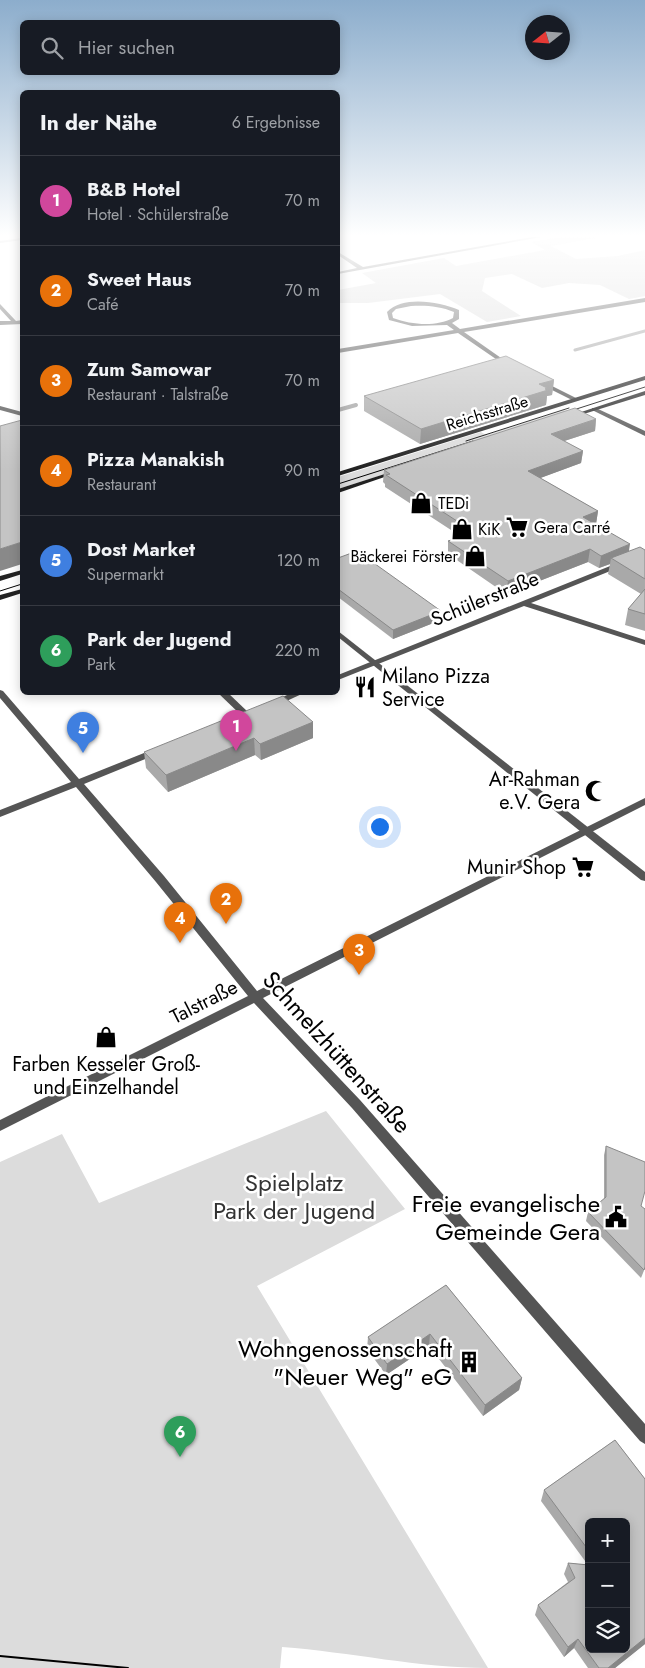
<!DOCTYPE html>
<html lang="de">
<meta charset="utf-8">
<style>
body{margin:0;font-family:Jost,sans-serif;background:#242831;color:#f1f3f6}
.controls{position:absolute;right:15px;bottom:15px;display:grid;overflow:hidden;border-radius:8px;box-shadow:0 2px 12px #0003}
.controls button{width:45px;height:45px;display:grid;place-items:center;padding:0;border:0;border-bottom:1px solid #363941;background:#171b24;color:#f1f3f6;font:25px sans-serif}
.compass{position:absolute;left:525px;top:15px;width:45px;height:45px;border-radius:50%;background:#171b24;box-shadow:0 2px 12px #0003;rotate:253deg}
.you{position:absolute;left:379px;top:826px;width:18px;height:18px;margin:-12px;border:4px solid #fff;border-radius:50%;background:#1a73e8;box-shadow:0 0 0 8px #1a73e833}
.badge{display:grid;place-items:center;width:32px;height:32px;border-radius:50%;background:#858687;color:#fff;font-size:16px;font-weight:700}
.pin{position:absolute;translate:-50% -41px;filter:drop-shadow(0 1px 2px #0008)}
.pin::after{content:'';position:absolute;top:26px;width:18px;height:15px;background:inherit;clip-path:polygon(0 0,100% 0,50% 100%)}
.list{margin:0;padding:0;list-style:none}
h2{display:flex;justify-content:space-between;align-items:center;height:65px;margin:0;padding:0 20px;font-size:21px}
h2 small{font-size:16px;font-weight:400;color:#9ea1a6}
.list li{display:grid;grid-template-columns:32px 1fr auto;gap:15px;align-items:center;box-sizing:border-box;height:90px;padding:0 20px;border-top:1px solid #363941}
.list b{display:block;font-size:19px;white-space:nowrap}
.list p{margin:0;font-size:16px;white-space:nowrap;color:#9ea1a6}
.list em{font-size:16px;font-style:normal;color:#9ea1a6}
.icon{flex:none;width:28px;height:28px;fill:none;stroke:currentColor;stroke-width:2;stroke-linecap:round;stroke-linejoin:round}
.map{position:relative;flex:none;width:645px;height:1668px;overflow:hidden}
.search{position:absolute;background:#171b24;box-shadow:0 2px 12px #0003;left:20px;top:20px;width:320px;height:55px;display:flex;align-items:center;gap:12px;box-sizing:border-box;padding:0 18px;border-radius:8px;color:#9ea1a6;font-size:19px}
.panel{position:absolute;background:#171b24;box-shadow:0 2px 12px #0003;left:20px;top:90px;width:320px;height:605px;border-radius:8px}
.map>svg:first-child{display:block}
</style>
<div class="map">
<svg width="645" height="1668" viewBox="0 0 645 1668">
<rect width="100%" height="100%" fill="#fff"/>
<g fill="#dcdcdc">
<path d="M 560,237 L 601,237 L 551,246 L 576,259 L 618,256 L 645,250 L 645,296 L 629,299 L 600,285 L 569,283 L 542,288 L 512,274 L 485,278 L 482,291 L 521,316 L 487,322 L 440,294 L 368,303 L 338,303 L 338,290 L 376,283 L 362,273 L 444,258 L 456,266 L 545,250 L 531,242 Z"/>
<path d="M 564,410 L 569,412 L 523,430 L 338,489 L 338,477 L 481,432 L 486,435 Z"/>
<path d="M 326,1111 L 405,1209 L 257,1286 L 488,1668 C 419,1668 350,1652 282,1647 L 280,1668 L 0,1668 L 0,1162 L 62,1134 L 99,1203 Z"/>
</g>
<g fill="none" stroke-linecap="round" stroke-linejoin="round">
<path stroke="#a3a3a3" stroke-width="3" d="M 575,350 L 645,331"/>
<path stroke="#a3a3a3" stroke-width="4" d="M 338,410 L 356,405"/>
<g fill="#555" fill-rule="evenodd">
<path d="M 532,237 L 541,237 L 338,274 L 338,272 L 357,268 L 338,255 L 338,252 L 363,267 Z"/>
<path d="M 22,238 L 22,240 L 0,243 L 0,241 Z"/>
<path d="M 645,298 L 645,302 L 464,332 L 511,365 L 511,367 L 509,368 L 458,333 L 338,353 L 338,349 L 454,330 L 447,325 L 412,326 L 389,320 L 387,312 C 404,295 439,302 459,310 L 459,319 L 452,323 L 460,329 ZM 411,306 C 425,305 440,306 454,312 L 453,318 C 436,327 412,325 393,318 L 392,313 L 396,309 Z"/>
<path d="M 0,304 L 16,321 L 22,320 L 22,324 L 0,325 L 0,321 L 11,321 L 0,309 Z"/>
<path d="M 542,381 L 578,399 L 579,400 L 574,401 L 540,384 L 539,383 Z"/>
<path d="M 0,406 L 22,412 L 22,416 L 0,410 Z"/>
<path d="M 592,408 L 596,408 L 645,431 L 645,436 L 592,410 Z"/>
<path d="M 645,552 L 645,557 L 531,603 L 645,640 L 645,645 L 524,606 L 338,680 L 338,675 Z"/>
<path d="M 0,690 L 3,691 L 79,779 L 154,749 L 160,749 L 162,751 L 160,753 L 84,784 L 164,876 L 257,991 L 645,798 L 645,805 L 263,998 L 360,1100 L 645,1424 L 645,1444 L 640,1441 L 352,1108 L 254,1003 L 0,1131 L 0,1120 L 248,996 L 156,882 L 76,787 L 0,817 L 0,810 L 71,782 L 0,698 Z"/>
<path d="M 217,692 L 227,692 L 249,713 L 250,715 L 249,717 L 243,717 Z"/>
<path d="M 293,692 L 306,692 L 278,705 L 272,705 L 271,703 Z"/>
</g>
<path fill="#555" fill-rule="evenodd" d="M 338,631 L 645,872 L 645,881 L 641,880 L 338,637 Z"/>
<g fill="#222" fill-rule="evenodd">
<path d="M 645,376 L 645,380 L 338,476 L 338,472 Z"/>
<path d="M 645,391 L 645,395 L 574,417 L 569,416 Z"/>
<path d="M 394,471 L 399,472 L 338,493 L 338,489 Z"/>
<path d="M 22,570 L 22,574 L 0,581 L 0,576 Z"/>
<path d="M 22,589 L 22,593 L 0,600 L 0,595 Z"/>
</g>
<g stroke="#000" stroke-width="1">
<path d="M 564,413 L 645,387"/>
<path d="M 466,441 L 569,408"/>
<path d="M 338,484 L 473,441"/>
<path d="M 0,591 L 22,584"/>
</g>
<path stroke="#000" stroke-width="2" d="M 0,1656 L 128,1668"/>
</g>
<g fill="#a9a9a9" fill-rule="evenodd">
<path d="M 554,380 L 552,395 L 547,396 L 546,405 L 420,444 L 364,411 L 364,396 Z"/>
<path d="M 596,419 L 595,431 L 564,441 L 583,451 L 581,463 L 540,478 L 598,511 L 596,524 L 595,524 L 629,551 L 645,550 L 645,631 L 625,625 L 628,609 L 641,594 L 608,574 L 610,564 L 599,568 L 588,562 L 506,594 L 448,554 L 448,541 L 453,540 L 451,538 L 451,530 L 385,487 L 385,484 L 383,482 L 384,470 Z"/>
<path d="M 338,558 L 441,611 L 441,620 L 393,639 L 338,597 Z"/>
<path d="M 313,722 L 313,738 L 261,760 L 255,755 L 168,792 L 146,768 L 144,752 Z"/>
<path d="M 606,1146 L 641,1206 L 645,1268 L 641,1278 L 586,1221 L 588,1212 L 604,1199 L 604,1155 Z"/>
<path d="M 446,1285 L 522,1378 L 519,1390 L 483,1416 L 429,1346 L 386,1375 L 367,1349 L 368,1337 Z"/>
<path d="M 615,1440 L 645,1479 L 645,1644 L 615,1668 L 588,1668 L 574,1648 L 564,1657 L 535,1615 L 538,1605 L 568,1582 L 564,1574 L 568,1563 L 588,1565 L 541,1501 L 544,1490 ZM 589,1522 L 626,1522 L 626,1649 L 589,1649 Z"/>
</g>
<g fill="#898989">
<path d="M 554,380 L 552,395 L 547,396 L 546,405 L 420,444 L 421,429 L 539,384 Z"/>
<path d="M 596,419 L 595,431 L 549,446 L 551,434 Z"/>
<path d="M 583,451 L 581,463 L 527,483 L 528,471 Z"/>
<path d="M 598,511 L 596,524 L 581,529 L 583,517 Z"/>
<path d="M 22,542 L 22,564 L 0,571 L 0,549 Z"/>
<path d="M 630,544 L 628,557 L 611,558 L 610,564 L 599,568 L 601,556 Z"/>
<path d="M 590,549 L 588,562 L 506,594 L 508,581 Z"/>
<path d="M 441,611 L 441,620 L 393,639 L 393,630 Z"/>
<path d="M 313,722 L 313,738 L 261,760 L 260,744 Z"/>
<path d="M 254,738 L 255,755 L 168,792 L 166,775 Z"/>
<path d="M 430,1334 L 429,1346 L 386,1375 L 387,1364 Z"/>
<path d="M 522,1378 L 519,1390 L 483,1416 L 485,1405 Z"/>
<path d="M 645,1638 L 645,1644 L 615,1668 L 608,1668 Z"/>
<path d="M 578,1639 L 574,1648 L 564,1657 L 568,1647 Z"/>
</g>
<g fill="#c4c4c4" stroke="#898989">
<path d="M 506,356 L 554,380 L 539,384 L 547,388 L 545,389 L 548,390 L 421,429 L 364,396 Z"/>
<path d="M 575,408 L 596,419 L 551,434 L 583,451 L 528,471 L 598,511 L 583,517 L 630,544 L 601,556 L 590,549 L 508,581 L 448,541 L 466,535 L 452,526 L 460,523 L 386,475 L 390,474 L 384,470 Z"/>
<path d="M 22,420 L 22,542 L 0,549 L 0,426 Z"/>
<path d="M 640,547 L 645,550 L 645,579 L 611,558 Z"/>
<path d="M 357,551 L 441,611 L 393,630 L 338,589 L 338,558 Z"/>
<path d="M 645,589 L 645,614 L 628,609 Z"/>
<path d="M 283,696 L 313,722 L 260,744 L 254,738 L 166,775 L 144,752 Z"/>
<path d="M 606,1146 L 645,1162 L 645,1191 L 641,1206 L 645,1209 L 645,1267 L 644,1270 L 588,1212 L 606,1197 Z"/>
<path d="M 446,1285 L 522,1378 L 485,1405 L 430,1334 L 387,1364 L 368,1337 Z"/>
<path d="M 615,1440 L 645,1479 L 645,1638 L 608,1668 L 599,1668 L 578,1639 L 568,1647 L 538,1605 L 575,1578 L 568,1563 L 589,1565 L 589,1649 L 626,1649 L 626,1522 L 589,1522 L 589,1551 L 544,1490 Z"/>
</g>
<linearGradient id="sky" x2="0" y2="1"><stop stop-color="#8cadcc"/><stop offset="0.5" stop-color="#fff"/><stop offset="1" stop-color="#fff" stop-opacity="0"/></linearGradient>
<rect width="645" height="470" fill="url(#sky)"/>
<defs>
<g id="shop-bare" transform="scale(1.725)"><path d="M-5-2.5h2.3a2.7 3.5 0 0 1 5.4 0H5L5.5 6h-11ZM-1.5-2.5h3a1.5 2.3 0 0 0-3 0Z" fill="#000" stroke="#fff" stroke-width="2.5" paint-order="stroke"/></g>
<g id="supermarket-bare" transform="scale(1.725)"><path d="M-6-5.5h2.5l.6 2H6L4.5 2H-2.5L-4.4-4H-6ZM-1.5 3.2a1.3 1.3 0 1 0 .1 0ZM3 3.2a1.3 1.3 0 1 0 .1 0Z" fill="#000" stroke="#fff" stroke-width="2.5" paint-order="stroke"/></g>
<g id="restaurant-bare" transform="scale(1.725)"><path d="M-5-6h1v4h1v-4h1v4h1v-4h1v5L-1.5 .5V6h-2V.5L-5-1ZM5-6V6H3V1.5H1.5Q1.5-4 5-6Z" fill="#000" stroke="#fff" stroke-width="2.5" paint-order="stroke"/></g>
<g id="mosque-bare" transform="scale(1.725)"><path d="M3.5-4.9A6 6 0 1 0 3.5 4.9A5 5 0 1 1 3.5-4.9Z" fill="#000" stroke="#fff" stroke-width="2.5" paint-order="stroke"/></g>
<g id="civic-bare" transform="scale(1.725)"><path d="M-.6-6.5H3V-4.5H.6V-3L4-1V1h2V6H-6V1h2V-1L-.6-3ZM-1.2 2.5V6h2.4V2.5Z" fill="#000" stroke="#fff" stroke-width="2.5" paint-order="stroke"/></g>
<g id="building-bare" transform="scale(1.725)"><path d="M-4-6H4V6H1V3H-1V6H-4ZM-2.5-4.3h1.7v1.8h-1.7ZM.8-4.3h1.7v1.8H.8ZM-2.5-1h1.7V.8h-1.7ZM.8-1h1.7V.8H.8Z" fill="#000" stroke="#fff" stroke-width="2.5" paint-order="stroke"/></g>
</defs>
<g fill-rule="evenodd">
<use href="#shop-bare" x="421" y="503"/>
<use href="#supermarket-bare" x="517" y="527"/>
<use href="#shop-bare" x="462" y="529"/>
<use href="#shop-bare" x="475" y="556"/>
<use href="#restaurant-bare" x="365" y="687"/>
<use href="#mosque-bare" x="596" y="791"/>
<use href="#supermarket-bare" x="583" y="867"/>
<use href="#shop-bare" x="106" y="1037"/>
<use href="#civic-bare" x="616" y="1217"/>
<use href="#building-bare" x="469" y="1362"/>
</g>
<g text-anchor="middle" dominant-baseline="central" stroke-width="5" stroke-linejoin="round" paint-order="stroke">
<g font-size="16" fill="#000" stroke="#fff">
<text transform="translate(487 413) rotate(-17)">Reichsstraße</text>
</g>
<g font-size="16" fill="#000" stroke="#fff" text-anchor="start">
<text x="438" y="503">TEDi</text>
<text x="534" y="527">Gera Carré</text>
<text x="478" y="529">KiK</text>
<text x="458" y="556" text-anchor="end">Bäckerei Förster</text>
</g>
<g font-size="20" fill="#000" stroke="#fff">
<text transform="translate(485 599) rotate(-22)">Schülerstraße</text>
<text transform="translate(204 1002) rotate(-27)">Talstraße</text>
</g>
<g font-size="20" fill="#000" stroke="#fff" text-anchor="end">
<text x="382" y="676" text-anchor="start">Milano Pizza<tspan x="382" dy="23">Service</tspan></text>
<text x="580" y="779">Ar-Rahman<tspan x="580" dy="23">e.V. Gera</tspan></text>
<text x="566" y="867">Munir Shop</text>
<text x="106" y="1064" text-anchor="middle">Farben Kesseler Groß-<tspan x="106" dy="23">und Einzelhandel</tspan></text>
</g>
<g font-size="24" fill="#000" stroke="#fff">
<text transform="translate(337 1052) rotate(48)">Schmelzhüttenstraße</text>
</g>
<g font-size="24" fill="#333" stroke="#fff">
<text x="294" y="1182">Spielplatz<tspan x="294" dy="28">Park der Jugend</tspan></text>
</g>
<g font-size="24" fill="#000" stroke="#fff" text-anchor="end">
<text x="600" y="1203">Freie evangelische<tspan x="600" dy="28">Gemeinde Gera</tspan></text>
<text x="452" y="1348">Wohngenossenschaft<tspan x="452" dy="28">"Neuer Weg" eG</tspan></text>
</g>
</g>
</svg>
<div class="controls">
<button>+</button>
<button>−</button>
<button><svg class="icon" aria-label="layers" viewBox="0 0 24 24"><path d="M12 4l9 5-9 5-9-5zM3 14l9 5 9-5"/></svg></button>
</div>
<svg class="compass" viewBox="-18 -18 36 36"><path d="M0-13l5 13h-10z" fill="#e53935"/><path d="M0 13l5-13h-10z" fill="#9ea1a6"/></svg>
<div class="you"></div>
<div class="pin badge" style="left:236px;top:751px;background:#d1479c">1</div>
<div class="pin badge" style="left:226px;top:924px;background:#e8710a">2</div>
<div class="pin badge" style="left:359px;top:975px;background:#e8710a">3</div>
<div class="pin badge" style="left:180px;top:943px;background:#e8710a">4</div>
<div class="pin badge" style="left:83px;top:753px;background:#3f7fe0">5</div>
<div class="pin badge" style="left:180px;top:1457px;background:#2e9e5b">6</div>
<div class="search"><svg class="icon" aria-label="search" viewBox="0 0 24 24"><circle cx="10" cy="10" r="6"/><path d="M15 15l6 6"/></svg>Hier suchen</div>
<section class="panel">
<h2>In der Nähe<small>6 Ergebnisse</small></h2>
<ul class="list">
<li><span class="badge" style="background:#d1479c">1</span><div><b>B&amp;B Hotel</b><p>Hotel · Schülerstraße</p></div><em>70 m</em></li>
<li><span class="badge" style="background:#e8710a">2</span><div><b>Sweet Haus</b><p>Café</p></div><em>70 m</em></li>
<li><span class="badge" style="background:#e8710a">3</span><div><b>Zum Samowar</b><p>Restaurant · Talstraße</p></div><em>70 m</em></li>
<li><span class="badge" style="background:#e8710a">4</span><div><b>Pizza Manakish</b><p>Restaurant</p></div><em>90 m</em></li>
<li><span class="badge" style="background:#3f7fe0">5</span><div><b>Dost Market</b><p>Supermarkt</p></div><em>120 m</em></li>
<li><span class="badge" style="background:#2e9e5b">6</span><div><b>Park der Jugend</b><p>Park</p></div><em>220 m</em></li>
</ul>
</section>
</div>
